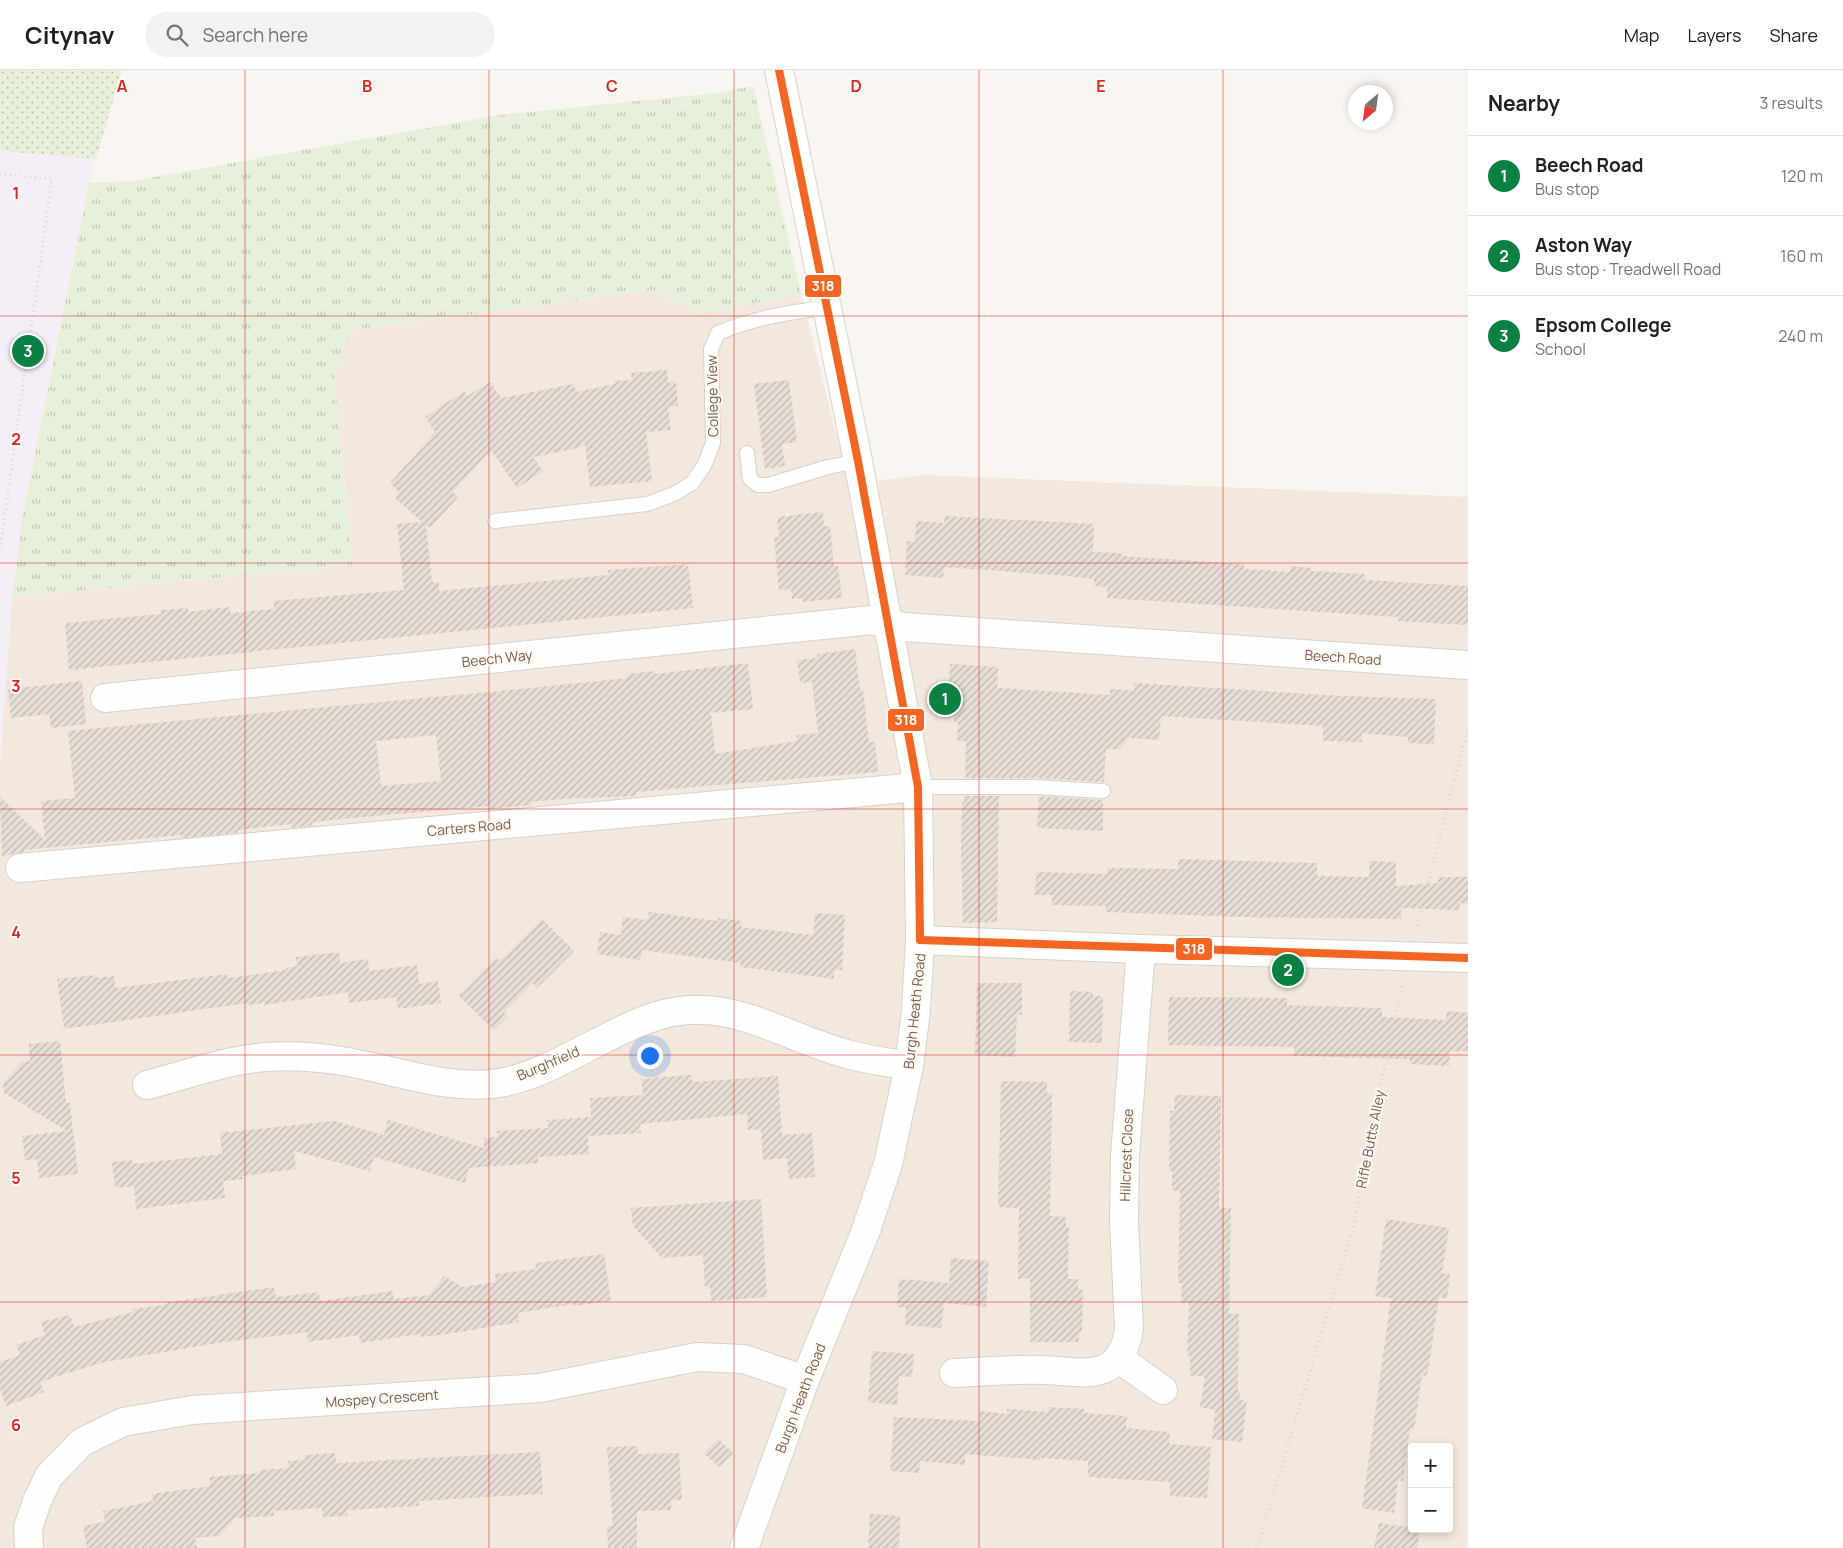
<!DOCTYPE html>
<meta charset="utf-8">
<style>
body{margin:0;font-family:Manrope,sans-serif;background:#f2f2f2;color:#202124}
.controls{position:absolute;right:15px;bottom:15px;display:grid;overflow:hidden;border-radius:5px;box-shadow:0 2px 8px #0003}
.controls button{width:45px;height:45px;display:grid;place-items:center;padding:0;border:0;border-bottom:1px solid #e0e0e0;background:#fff;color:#202124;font:25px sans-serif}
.compass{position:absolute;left:1348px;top:15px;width:45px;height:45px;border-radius:50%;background:#fff;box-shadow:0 2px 8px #0003;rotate:209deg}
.you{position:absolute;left:649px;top:985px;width:18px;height:18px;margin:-12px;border:4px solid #fff;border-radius:50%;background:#1a73e8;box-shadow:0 0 0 8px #1a73e833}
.badge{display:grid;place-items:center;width:32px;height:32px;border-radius:50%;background:#0b8043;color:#fff;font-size:16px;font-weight:700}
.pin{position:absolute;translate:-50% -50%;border:2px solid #fff;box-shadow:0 1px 5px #0006}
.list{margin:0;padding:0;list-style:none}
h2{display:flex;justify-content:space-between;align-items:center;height:65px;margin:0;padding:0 20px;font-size:21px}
h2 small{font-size:16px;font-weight:400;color:#757577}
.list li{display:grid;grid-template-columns:32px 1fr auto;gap:15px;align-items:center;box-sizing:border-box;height:80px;padding:0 20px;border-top:1px solid #e0e0e0}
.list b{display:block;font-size:19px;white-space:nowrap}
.list p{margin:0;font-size:16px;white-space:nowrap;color:#757577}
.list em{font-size:16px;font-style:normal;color:#757577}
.icon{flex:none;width:28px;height:28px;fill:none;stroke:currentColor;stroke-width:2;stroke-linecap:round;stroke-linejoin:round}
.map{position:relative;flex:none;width:1468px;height:1478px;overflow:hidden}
header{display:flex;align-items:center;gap:30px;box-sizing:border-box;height:70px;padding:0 25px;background:#fff;border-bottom:1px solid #e0e0e0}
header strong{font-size:24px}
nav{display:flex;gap:28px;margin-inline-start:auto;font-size:18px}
.search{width:350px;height:45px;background:#f2f2f2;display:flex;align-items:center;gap:12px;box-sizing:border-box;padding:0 18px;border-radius:28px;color:#757577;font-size:19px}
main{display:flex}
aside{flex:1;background:#fff}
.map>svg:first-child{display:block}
</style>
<header>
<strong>Citynav</strong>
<div class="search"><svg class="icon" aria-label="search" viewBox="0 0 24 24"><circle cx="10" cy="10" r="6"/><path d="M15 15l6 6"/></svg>Search here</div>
<nav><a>Map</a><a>Layers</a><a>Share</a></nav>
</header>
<main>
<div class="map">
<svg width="1468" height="1478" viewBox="0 0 1468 1478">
<defs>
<pattern id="grass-tufts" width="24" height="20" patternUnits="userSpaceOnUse" patternTransform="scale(1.25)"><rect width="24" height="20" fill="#e7f0db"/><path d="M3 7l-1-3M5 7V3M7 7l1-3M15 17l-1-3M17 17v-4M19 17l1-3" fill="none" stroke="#c0c6b4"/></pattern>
<pattern id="garden-dots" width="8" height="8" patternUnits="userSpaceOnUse" patternTransform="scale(1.25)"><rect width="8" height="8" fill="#e7f0db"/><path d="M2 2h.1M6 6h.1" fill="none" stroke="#c0c6b4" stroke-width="1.8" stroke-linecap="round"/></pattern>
<pattern id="building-hatch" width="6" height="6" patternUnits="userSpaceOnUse" patternTransform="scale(1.25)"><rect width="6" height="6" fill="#e6ded7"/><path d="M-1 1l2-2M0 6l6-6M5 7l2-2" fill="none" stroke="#bfb7b1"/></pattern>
</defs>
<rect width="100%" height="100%" fill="#f9f5f0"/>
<path fill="#f2e8de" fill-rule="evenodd" d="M 653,220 L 704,244 L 801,223 L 849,414 L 923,405 L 1468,427 L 1468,1478 L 0,1478 L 0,693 L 12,527 L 352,495 L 334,305 L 351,260 ZM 1412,1377 L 1449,1377 L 1449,1459 L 1412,1459 Z"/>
<path fill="#f6eef6" d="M 0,81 L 96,89 L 89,113 L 22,449 L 12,527 L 0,693 Z"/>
<path fill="url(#grass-tufts)" d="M 753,16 L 801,223 L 704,244 L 653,220 L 351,260 L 334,305 L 352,495 L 12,527 L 22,449 L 89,113 L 132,111 L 500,45 L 716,23 Z"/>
<path fill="url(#garden-dots)" d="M 0,0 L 122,0 L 96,89 L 0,81 Z"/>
<g fill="url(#building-hatch)" fill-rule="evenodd">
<path d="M 667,300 L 668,313 L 676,312 L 678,336 L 668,337 L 671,360 L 646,362 L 652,411 L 590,417 L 585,374 L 579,378 L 533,387 L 543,401 L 517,418 L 491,380 L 453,422 L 458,427 L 430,458 L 426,455 L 432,512 L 439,512 L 439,521 L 608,505 L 608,500 L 688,494 L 693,538 L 69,600 L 65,553 L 161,544 L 160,540 L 188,538 L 188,542 L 230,537 L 230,543 L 274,539 L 273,531 L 404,520 L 397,454 L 422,452 L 395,428 L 400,423 L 390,413 L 435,362 L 425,347 L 464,321 L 467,326 L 490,312 L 501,328 L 574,314 L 576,322 L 615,314 L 615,311 L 632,310 L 631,303 Z"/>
<path d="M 789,310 L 797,372 L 782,374 L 785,396 L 765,399 L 754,314 Z"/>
<path d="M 823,442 L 824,456 L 830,456 L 834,496 L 838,496 L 842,528 L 803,532 L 803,528 L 792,529 L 791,519 L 779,520 L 774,468 L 779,467 L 777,447 Z"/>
<path d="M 945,446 L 1094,454 L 1093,482 L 1121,483 L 1121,486 L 1244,494 L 1244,499 L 1290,502 L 1290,496 L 1311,498 L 1311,501 L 1365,504 L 1365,510 L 1468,516 L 1468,555 L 1398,551 L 1398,547 L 1107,528 L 1107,517 L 1094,516 L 1094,509 L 1068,506 L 944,497 L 943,508 L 905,505 L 907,471 L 915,472 L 916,451 L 944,453 Z"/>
<path d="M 855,579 L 860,620 L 863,620 L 869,672 L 875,672 L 878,702 L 659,720 L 636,722 L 637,726 L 560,729 L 531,732 L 532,735 L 490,739 L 490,736 L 363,747 L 312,752 L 313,756 L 292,758 L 291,754 L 237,760 L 237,763 L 181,768 L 181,765 L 24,780 L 24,782 L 2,786 L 0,727 L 45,770 L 41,731 L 75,728 L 68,661 L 500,621 L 628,608 L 627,604 L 655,601 L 655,604 L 748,593 L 753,639 L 711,643 L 715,684 L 797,671 L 796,665 L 818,663 L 812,612 L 800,613 L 797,590 L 817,588 L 817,584 ZM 436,665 L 441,711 L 381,716 L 376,671 Z"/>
<path d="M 950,594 L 998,597 L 997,618 L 1110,625 L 1110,619 L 1134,621 L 1134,613 L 1343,626 L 1436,629 L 1434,674 L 1408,673 L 1408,667 L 1362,663 L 1362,672 L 1323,671 L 1323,656 L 1161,646 L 1159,670 L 1129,668 L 1120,679 L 1106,679 L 1104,712 L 1036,708 L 965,708 L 966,671 L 957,671 L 958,653 L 954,652 L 951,627 L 948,627 Z"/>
<path d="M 82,611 L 86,654 L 51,658 L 49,644 L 11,648 L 8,619 Z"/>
<path d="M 964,726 L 999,726 L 997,852 L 963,853 L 961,778 L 962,732 L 964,732 Z"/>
<path d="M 1039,726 L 1103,730 L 1103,761 L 1037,758 Z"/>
<path d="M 1178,789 L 1317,793 L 1317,806 L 1369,807 L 1369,791 L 1396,792 L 1396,816 L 1438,813 L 1438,807 L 1468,807 L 1468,834 L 1460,833 L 1459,840 L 1401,838 L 1401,849 L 1240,847 L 1106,842 L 1106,836 L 1052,835 L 1052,825 L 1035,825 L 1036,802 L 1107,804 L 1107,798 L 1178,799 Z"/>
<path d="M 649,842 L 718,851 L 718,848 L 742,851 L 741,857 L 813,865 L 815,843 L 845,845 L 842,900 L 834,900 L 834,909 L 740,897 L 741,893 L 642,880 L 640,890 L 597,884 L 600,862 L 621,865 L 623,847 L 648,850 Z"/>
<path d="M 542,849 L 574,881 L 537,918 L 533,913 L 504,942 L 508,946 L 494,960 L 458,925 L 496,887 L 500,891 Z"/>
<path d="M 339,882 L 340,893 L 368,889 L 369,901 L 417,895 L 419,914 L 438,911 L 441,933 L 398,939 L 396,927 L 349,933 L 348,922 L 264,935 L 264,933 L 247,935 L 247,933 L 64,959 L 57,909 L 97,905 L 97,908 L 114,906 L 115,918 L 227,904 L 228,908 L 286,900 L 286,898 L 297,896 L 296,887 Z"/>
<path d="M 977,913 L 1022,913 L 1022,945 L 1017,945 L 1015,987 L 975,985 Z"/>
<path d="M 1070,921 L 1093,922 L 1093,926 L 1103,926 L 1102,973 L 1069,972 Z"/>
<path d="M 1169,927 L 1287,928 L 1287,935 L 1382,938 L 1382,947 L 1446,950 L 1446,941 L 1468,943 L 1468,981 L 1450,981 L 1449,996 L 1410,994 L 1410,989 L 1294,986 L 1294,977 L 1168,975 Z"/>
<path d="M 60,971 L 66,1033 L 70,1033 L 78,1104 L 39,1108 L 37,1089 L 25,1090 L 22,1066 L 67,1061 L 4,1023 L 3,1014 L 21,992 L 30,991 L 29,974 Z"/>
<path d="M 692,1005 L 692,1012 L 778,1006 L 782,1065 L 812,1063 L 815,1107 L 789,1109 L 787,1088 L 763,1090 L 761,1059 L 748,1060 L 747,1044 L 640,1054 L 641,1063 L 588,1066 L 589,1084 L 538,1087 L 538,1093 L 469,1098 L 465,1113 L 374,1087 L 370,1101 L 294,1081 L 296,1099 L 242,1106 L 243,1109 L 223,1111 L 225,1128 L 136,1139 L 134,1116 L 115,1118 L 112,1092 L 132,1090 L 133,1094 L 222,1084 L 220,1063 L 334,1051 L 384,1065 L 388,1050 L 484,1078 L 484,1068 L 498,1067 L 497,1061 L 548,1058 L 547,1050 L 591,1047 L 590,1028 L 643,1025 L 641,1009 Z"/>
<path d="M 1001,1011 L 1047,1012 L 1047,1023 L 1052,1023 L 1050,1146 L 1066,1147 L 1066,1157 L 1069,1157 L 1068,1209 L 1078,1209 L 1078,1219 L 1083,1220 L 1082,1262 L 1079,1262 L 1079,1272 L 1030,1272 L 1030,1208 L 1018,1209 L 1019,1138 L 998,1137 Z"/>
<path d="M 1175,1025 L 1221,1026 L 1219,1138 L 1231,1138 L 1229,1244 L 1239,1244 L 1238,1321 L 1240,1322 L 1239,1330 L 1247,1331 L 1242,1372 L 1212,1369 L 1215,1340 L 1200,1337 L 1205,1306 L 1190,1306 L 1190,1286 L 1187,1286 L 1189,1233 L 1181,1233 L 1182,1213 L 1178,1213 L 1180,1121 L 1172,1120 L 1172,1101 L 1169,1101 L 1170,1041 L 1174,1041 Z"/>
<path d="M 761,1129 L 767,1227 L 711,1231 L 710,1217 L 705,1217 L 703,1185 L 662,1188 L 633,1156 L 631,1138 Z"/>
<path d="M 1386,1149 L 1449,1158 L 1442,1203 L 1450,1204 L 1447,1229 L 1439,1227 L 1428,1301 L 1426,1306 L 1422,1305 L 1414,1360 L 1410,1359 L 1403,1411 L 1398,1411 L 1394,1443 L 1362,1438 L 1391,1228 L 1375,1226 Z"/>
<path d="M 604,1184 L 611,1231 L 573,1236 L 573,1234 L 518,1243 L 519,1252 L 447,1264 L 421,1267 L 420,1264 L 360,1273 L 359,1265 L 308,1272 L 307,1262 L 224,1272 L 105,1292 L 67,1303 L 40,1312 L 44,1322 L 6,1336 L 0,1318 L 0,1292 L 20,1285 L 16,1275 L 45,1265 L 41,1252 L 70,1245 L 74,1257 L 133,1242 L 133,1239 L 164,1235 L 164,1233 L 274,1217 L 276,1227 L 319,1222 L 320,1231 L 393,1221 L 394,1229 L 429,1225 L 444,1206 L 462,1217 L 496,1212 L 495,1204 L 536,1199 L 535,1193 Z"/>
<path d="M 951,1188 L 989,1191 L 986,1237 L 944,1233 L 941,1258 L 905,1255 L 906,1238 L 897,1237 L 899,1209 L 949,1213 Z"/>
<path d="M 872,1281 L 914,1284 L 912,1307 L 899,1306 L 897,1335 L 868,1332 Z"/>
<path d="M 1048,1337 L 1084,1339 L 1084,1343 L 1127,1346 L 1126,1358 L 1170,1362 L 1169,1374 L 1211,1377 L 1207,1428 L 1170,1426 L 1170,1412 L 1088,1407 L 1088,1391 L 1040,1388 L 1040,1390 L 965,1384 L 965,1395 L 920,1391 L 919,1403 L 890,1401 L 894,1347 L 979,1351 L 979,1341 L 1007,1344 L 1007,1339 L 1048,1342 Z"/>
<path d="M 718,1369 L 733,1383 L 719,1397 L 704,1383 Z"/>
<path d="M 637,1376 L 638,1384 L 679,1383 L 682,1430 L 671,1430 L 671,1440 L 637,1441 L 637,1478 L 608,1478 L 607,1456 L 613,1456 L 607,1377 Z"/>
<path d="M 540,1382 L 543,1424 L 419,1431 L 419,1436 L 347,1440 L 348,1446 L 323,1447 L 322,1438 L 274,1441 L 274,1446 L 236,1448 L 220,1466 L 195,1468 L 197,1478 L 87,1478 L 83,1456 L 105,1452 L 103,1441 L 153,1431 L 152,1424 L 210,1416 L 210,1407 L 260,1403 L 260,1400 L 289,1398 L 288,1391 L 305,1390 L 305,1385 L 335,1383 L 336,1393 Z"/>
<path d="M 870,1444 L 900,1446 L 899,1478 L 868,1478 Z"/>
<path d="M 1379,1453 L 1420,1459 L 1417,1478 L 1374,1478 Z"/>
</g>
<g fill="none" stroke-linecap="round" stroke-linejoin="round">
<g stroke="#d7d1cb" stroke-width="16">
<g id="service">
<path d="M 747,383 L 750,409 L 758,415 L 768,415 L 828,397 L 858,391"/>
<path d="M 495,451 L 647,434 L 674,424 L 692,413 L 704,396 L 713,373 L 711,279 L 718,263 C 754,248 789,242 826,238"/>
<path d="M 918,717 L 1035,717 L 1103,721"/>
</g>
</g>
<g stroke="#d7d1cb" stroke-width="30">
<g id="minor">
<path d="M 105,628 L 872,550 L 904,557 L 1468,595"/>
<path d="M 20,798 L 918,717"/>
<path d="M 920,870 L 1141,879 L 1468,888"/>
<path d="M 147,1015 C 186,1005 226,990 266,987 C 291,985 317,987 342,991 C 393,999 446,1021 499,1013 C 551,1005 606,961 660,945 C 730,925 782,967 847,984 C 867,990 889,992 909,996"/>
<path d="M 1118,1288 L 1163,1320"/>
<path d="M 954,1303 C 983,1302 1013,1299 1043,1300 C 1061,1300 1086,1306 1104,1299 C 1121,1292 1127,1274 1129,1258 L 1124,1151 L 1125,1086 L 1141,879"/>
<path d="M 29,1478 L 28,1458 L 37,1431 L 49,1406 L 82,1372 L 123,1352 L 192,1340 L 540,1318 L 697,1287 L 744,1289 L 805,1310"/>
</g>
</g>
<g stroke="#d9d2cb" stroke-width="30">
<path id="secondary" d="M 744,1478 L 805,1310 L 865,1163 L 888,1094 L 909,996 L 916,940 L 920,870 L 918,717 L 858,391 L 779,0"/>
</g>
<g stroke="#dcd5d0" stroke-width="3" stroke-dasharray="1 4" stroke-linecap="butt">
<path d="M 0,104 L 52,109 L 0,480"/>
<path d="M 1416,861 L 1468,657"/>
<path d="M 1257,1478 L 1354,1155 L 1368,1073 L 1403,913"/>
</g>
<use href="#service" stroke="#fefefd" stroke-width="14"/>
<use href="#minor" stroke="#fefefd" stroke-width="28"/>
<use href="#secondary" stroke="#fefefd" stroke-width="28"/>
<g stroke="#fffaf3" stroke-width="11">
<g id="bus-1">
<path d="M 779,0 L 858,391 L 918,717 L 920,870"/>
<path d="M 920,870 L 1468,888"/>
</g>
</g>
<use href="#bus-1" stroke="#f26522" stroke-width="8"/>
</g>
<path fill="none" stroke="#d62828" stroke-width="1" stroke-opacity="0.55" d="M 245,0 L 245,1478M 489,0 L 489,1478M 734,0 L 734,1478M 979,0 L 979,1478M 1223,0 L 1223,1478M 0,246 L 1468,246M 0,493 L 1468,493M 0,739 L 1468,739M 0,985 L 1468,985M 0,1232 L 1468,1232"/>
<g text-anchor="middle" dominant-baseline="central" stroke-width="4" stroke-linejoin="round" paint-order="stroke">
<g font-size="14" fill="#7a5c4d" stroke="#fffaf3">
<text transform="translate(712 326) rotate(-91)">College View</text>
<text transform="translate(1343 587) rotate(4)">Beech Road</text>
<text transform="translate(497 588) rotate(-6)">Beech Way</text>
<text transform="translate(469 757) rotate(-5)">Carters Road</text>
<text transform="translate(914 941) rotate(-84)">Burgh Heath Road</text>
<text transform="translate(548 993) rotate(-23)">Burghfield</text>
<text transform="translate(1370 1069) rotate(-79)">Rifle Butts Alley</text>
<text transform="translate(1126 1085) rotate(-88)">Hillcrest Close</text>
<text transform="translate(382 1328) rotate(-4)">Mospey Crescent</text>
<text transform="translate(800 1328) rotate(-69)">Burgh Heath Road</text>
</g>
</g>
<g font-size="16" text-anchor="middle" font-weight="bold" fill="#d62828" stroke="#fffaf3" stroke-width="4" stroke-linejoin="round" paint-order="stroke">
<text x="122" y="22">A</text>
<text x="367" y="22">B</text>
<text x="612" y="22">C</text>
<text x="856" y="22">D</text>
<text x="1101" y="22">E</text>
<text x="16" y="129">1</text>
<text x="16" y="375">2</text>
<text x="16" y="622">3</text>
<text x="16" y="868">4</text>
<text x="16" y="1114">5</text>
<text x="16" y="1361">6</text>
</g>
<g stroke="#fffaf3" stroke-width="2">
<rect x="804" y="204" width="38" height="24" rx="5" fill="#f26522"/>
<rect x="887" y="638" width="38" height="24" rx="5" fill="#f26522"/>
<rect x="1175" y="867" width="38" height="24" rx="5" fill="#f26522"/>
</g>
<g font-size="14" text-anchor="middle" font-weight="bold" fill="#fff">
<text x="823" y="221">318</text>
<text x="906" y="655">318</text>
<text x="1194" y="884">318</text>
</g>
</svg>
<div class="controls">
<button>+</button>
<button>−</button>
</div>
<svg class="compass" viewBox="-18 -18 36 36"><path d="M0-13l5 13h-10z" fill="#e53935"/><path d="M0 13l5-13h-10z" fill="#757577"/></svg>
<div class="you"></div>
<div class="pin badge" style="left:945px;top:629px">1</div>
<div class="pin badge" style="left:1288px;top:900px">2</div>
<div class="pin badge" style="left:28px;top:281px">3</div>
</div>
<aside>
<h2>Nearby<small>3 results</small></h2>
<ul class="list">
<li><span class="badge">1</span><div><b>Beech Road</b><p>Bus stop</p></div><em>120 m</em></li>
<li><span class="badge">2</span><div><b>Aston Way</b><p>Bus stop · Treadwell Road</p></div><em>160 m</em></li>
<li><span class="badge">3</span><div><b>Epsom College</b><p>School</p></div><em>240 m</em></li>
</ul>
</aside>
</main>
